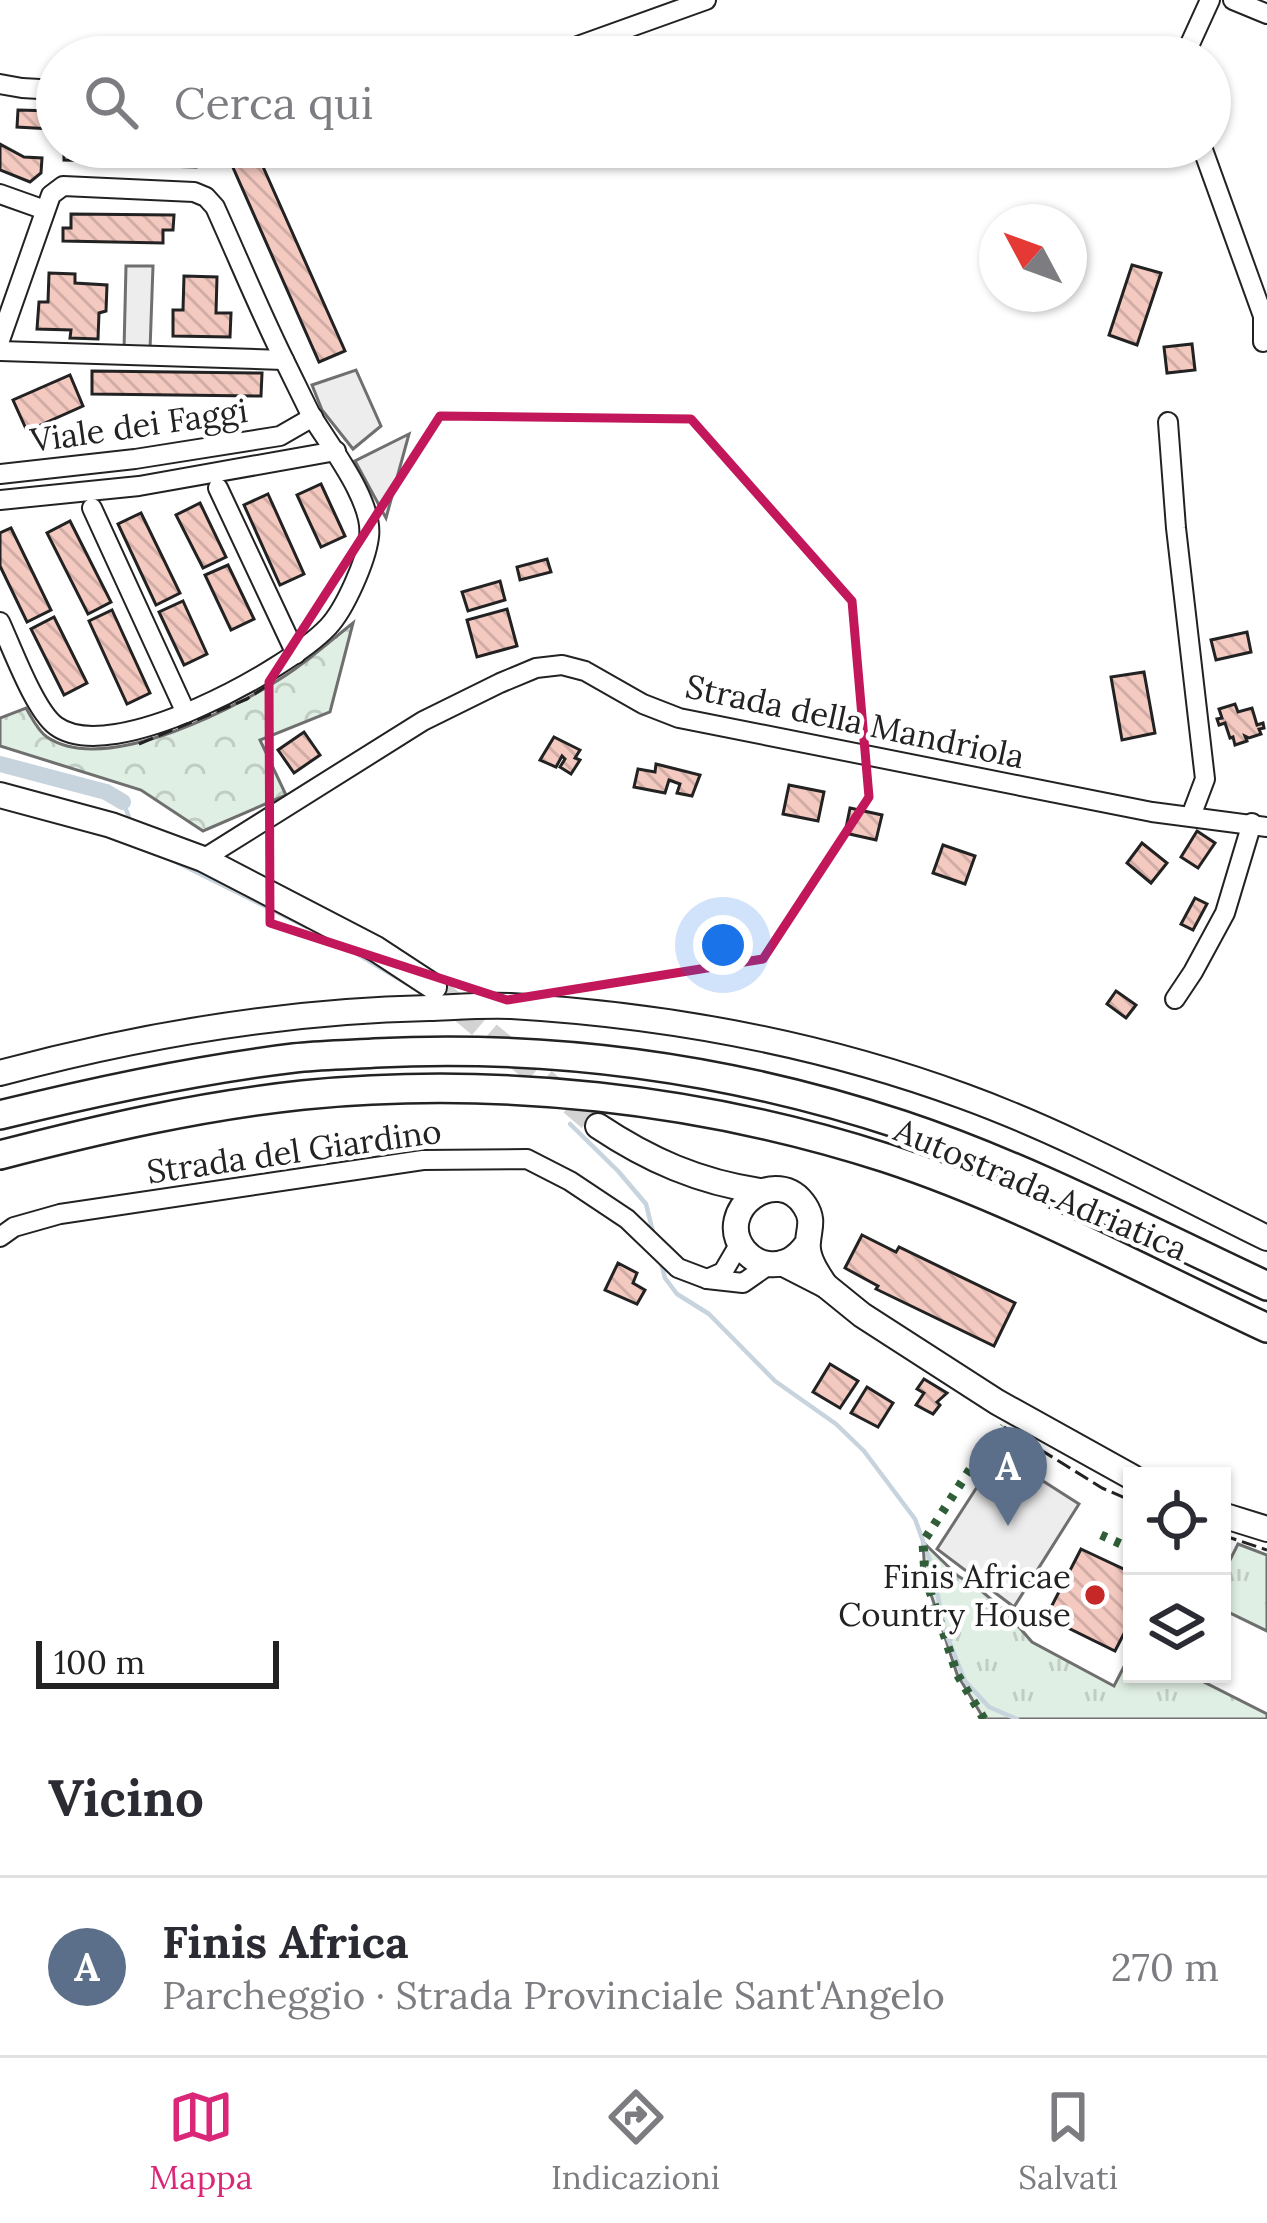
<!DOCTYPE html>
<html lang="it">
<meta charset="utf-8">
<style>
body{margin:0;font-family:Lora,serif;background:#f7f7f7;color:#2b2b33}
.controls{position:absolute;right:36px;bottom:36px;display:grid;overflow:hidden;border-radius:0px;box-shadow:0 3px 9px #0004}
.controls button{width:108px;height:108px;display:grid;place-items:center;padding:0;border:0;border-bottom:3px solid #e1e1e2;background:#fff;color:#2b2b33;font:60px sans-serif}
.compass{position:absolute;left:979px;top:204px;width:108px;height:108px;border-radius:50%;background:#fff;box-shadow:0 3px 9px #0004;rotate:311deg}
.scale{position:absolute;left:36px;bottom:30px;width:243px;box-sizing:border-box;padding-left:12px;border:6px solid #222;border-top:0;font-size:33px;line-height:42px;white-space:nowrap;color:#222;-webkit-text-stroke:9px #fff;paint-order:stroke}
.you{position:absolute;left:723px;top:945px;width:42px;height:42px;margin:-30px;border:9px solid #fff;border-radius:50%;background:#1a73e8;box-shadow:0 0 0 18px #1a73e833}
.badge{display:grid;place-items:center;width:78px;height:78px;border-radius:50%;background:#db2777;color:#fff;font-size:39px;font-weight:700}
.pin{position:absolute;translate:-50% -99px;filter:drop-shadow(0 3px 6px #0008)}
.pin::after{content:'';position:absolute;top:63px;width:42px;height:36px;background:inherit;clip-path:polygon(0 0,100% 0,50% 100%)}
.list{margin:0;padding:0;list-style:none}
h2{display:flex;justify-content:space-between;align-items:center;height:156px;margin:0;padding:0 48px;font-size:51px}
h2 small{font-size:39px;font-weight:400;color:#7c7c81}
.list li{display:grid;grid-template-columns:78px 1fr auto;gap:36px;align-items:center;box-sizing:border-box;height:180px;padding:0 48px;border-top:3px solid #e1e1e2}
.list b{display:block;font-size:45px;white-space:nowrap}
.list p{margin:0;font-size:39px;white-space:nowrap;color:#7c7c81}
.list em{font-size:39px;font-style:normal;color:#7c7c81}
.icon{flex:none;width:66px;height:66px;fill:none;stroke:currentColor;stroke-width:2;stroke-linecap:round;stroke-linejoin:round}
.map{position:relative;flex:none;width:1267px;height:1719px;overflow:hidden}
.search{position:absolute;background:#fff;box-shadow:0 3px 9px #0004;left:36px;right:36px;top:36px;height:132px;display:flex;align-items:center;gap:30px;box-sizing:border-box;padding:0 42px;border-radius:66px;color:#7c7c81;font-size:45px}
.sheet{height:336px;background:#fff}
nav{display:flex;justify-content:space-around;align-items:center;box-sizing:border-box;height:168px;border-top:3px solid #e1e1e2;background:#fff;font-size:33px;color:#7c7c81}
nav a{display:grid;justify-items:center;gap:6px}
nav .on{color:#db2777}
.map>svg:first-child{display:block}
</style>
<div class="map">
<svg width="1267" height="1719" viewBox="0 0 1267 1719">
<defs>
<pattern id="grass-tufts" width="24" height="20" patternUnits="userSpaceOnUse" patternTransform="scale(3)"><rect width="24" height="20" fill="#e0efe3"/><path d="M3 7l-1-3M5 7V3M7 7l1-3M15 17l-1-3M17 17v-4M19 17l1-3" fill="none" stroke="#c0cdc2"/></pattern>
<pattern id="park-crowns" width="20" height="18" patternUnits="userSpaceOnUse" patternTransform="scale(3)"><rect width="20" height="18" fill="#e0efe3"/><path d="M2 6a3 3 0 1 1 6 0M12 15a3 3 0 1 1 6 0" fill="none" stroke="#c0cdc2"/></pattern>
<pattern id="building-back-hatch" width="6" height="6" patternUnits="userSpaceOnUse" patternTransform="scale(3)"><rect width="6" height="6" fill="#f3c9c0"/><path d="M-1 5l2 2M0 0l6 6M5-1l2 2" fill="none" stroke="#d0aca5"/></pattern>
</defs>
<rect width="100%" height="100%" fill="#fff"/>
<g fill="url(#grass-tufts)" stroke="#6f6f6f" stroke-width="3">
<path d="M 923,1542 L 958,1576 L 978,1588 L 1005,1611 L 1032,1642 L 1114,1686 L 1132,1651 L 1132,1674 L 1188,1674 L 1267,1714 L 1267,1719 L 984,1719 L 957,1674 L 925,1576 Z"/>
<path d="M 1238,1544 L 1267,1555 L 1267,1631 L 1222,1609 L 1222,1576 Z"/>
</g>
<path fill="url(#park-crowns)" stroke="#6f6f6f" stroke-width="3" d="M 353,623 L 330,712 L 260,740 L 286,795 L 203,831 L 141,790 L 0,746 L 0,718 L 26,708 C 32,718 38,731 47,737 C 106,777 244,705 295,669 C 315,655 334,638 353,623 Z"/>
<g fill="#ededed" stroke="#6f6f6f" stroke-width="3">
<path d="M 126,266 L 153,266 L 150,350 L 124,350 Z"/>
<path d="M 356,370 L 381,426 L 353,449 L 322,410 L 312,385 Z"/>
<path d="M 409,434 L 386,518 L 355,461 Z"/>
<path d="M 999,1453 L 1079,1504 L 1014,1607 L 937,1549 Z"/>
</g>
<g fill="none" stroke-linecap="round" stroke-linejoin="round">
<g stroke="#c7d3dd" stroke-width="4.5">
<path d="M 123,802 L 129,817"/>
<path d="M 172,860 L 307,927"/>
<path d="M 339,943 L 406,983"/>
<path d="M 570,1124 L 618,1171 L 646,1204 L 654,1236"/>
<path d="M 660,1259 L 665,1278 L 677,1294 L 709,1314 L 775,1381 L 836,1424 L 864,1451 L 915,1519 L 931,1563 L 945,1631 L 965,1681 L 989,1707 L 1017,1719"/>
</g>
<path stroke="#c7d3dd" stroke-width="16" d="M 0,764 L 106,792 L 123,802"/>
</g>
<g fill="url(#building-back-hatch)" stroke="#222" stroke-width="3">
<path d="M 18,110 L 52,111 L 51,129 L 17,127 Z"/>
<path d="M 0,144 L 24,157 L 42,158 L 41,173 L 30,182 L 0,170 Z"/>
<path d="M 64,147 L 99,147 L 99,161 L 64,160 Z"/>
<rect x="116" y="147" width="32" height="17"/>
<path d="M 162,147 L 196,147 L 196,167 L 162,166 Z"/>
<path d="M 256,151 L 345,351 L 319,362 L 231,163 Z"/>
<path d="M 71,214 L 174,215 L 173,230 L 163,230 L 163,243 L 63,241 L 63,228 L 71,228 Z"/>
<path d="M 1132,265 L 1161,273 L 1137,345 L 1109,335 Z"/>
<path d="M 49,273 L 75,274 L 75,283 L 107,285 L 106,311 L 99,313 L 98,339 L 70,338 L 71,330 L 37,329 L 39,302 L 48,302 Z"/>
<path d="M 184,276 L 217,277 L 216,313 L 231,313 L 230,337 L 173,336 L 173,310 L 183,310 Z"/>
<path d="M 1192,344 L 1195,370 L 1167,373 L 1164,347 Z"/>
<path d="M 92,371 L 262,373 L 261,396 L 92,394 Z"/>
<path d="M 70,375 L 83,406 L 27,431 L 13,400 Z"/>
<path d="M 321,484 L 345,536 L 321,547 L 297,495 Z"/>
<path d="M 268,494 L 304,574 L 280,585 L 244,505 Z"/>
<path d="M 200,503 L 226,557 L 203,568 L 176,515 Z"/>
<path d="M 141,513 L 180,593 L 156,605 L 118,524 Z"/>
<path d="M 70,521 L 111,602 L 88,614 L 47,533 Z"/>
<path d="M 11,528 L 51,610 L 27,622 L 0,566 L 0,533 Z"/>
<path d="M 547,559 L 551,572 L 520,580 L 517,567 Z"/>
<path d="M 228,565 L 254,619 L 231,630 L 205,575 Z"/>
<path d="M 500,581 L 505,600 L 468,611 L 462,592 Z"/>
<path d="M 183,601 L 207,654 L 184,665 L 159,612 Z"/>
<path d="M 507,609 L 517,646 L 477,657 L 467,620 Z"/>
<path d="M 112,610 L 150,693 L 127,704 L 89,621 Z"/>
<path d="M 54,617 L 87,683 L 64,695 L 31,629 Z"/>
<path d="M 1247,632 L 1251,652 L 1216,660 L 1211,640 Z"/>
<path d="M 1144,672 L 1155,733 L 1122,740 L 1111,677 Z"/>
<path d="M 1235,704 L 1238,712 L 1252,708 L 1257,725 L 1263,723 L 1264,728 L 1259,729 L 1261,734 L 1249,738 L 1245,736 L 1247,741 L 1235,745 L 1233,737 L 1230,738 L 1225,723 L 1219,725 L 1217,719 L 1222,718 L 1219,709 Z"/>
<path d="M 304,732 L 320,755 L 294,773 L 278,750 Z"/>
<path d="M 554,737 L 580,750 L 575,758 L 580,760 L 571,774 L 560,767 L 565,759 L 562,756 L 556,767 L 540,760 Z"/>
<path d="M 656,764 L 700,775 L 692,796 L 677,793 L 680,784 L 669,780 L 665,793 L 634,787 L 638,769 L 655,772 Z"/>
<path d="M 789,785 L 824,792 L 818,821 L 783,814 Z"/>
<path d="M 850,808 L 882,815 L 876,840 L 845,833 Z"/>
<path d="M 1197,831 L 1215,843 L 1198,868 L 1181,857 Z"/>
<path d="M 1142,843 L 1167,863 L 1151,883 L 1127,863 Z"/>
<path d="M 943,845 L 975,856 L 965,884 L 933,873 Z"/>
<path d="M 1195,898 L 1207,904 L 1193,930 L 1181,924 Z"/>
<path d="M 1116,991 L 1136,1005 L 1126,1018 L 1107,1004 Z"/>
<path d="M 862,1235 L 896,1252 L 899,1247 L 1015,1303 L 994,1346 L 876,1289 L 878,1286 L 845,1268 Z"/>
<path d="M 618,1263 L 637,1273 L 633,1283 L 645,1290 L 637,1304 L 605,1290 Z"/>
<path d="M 830,1364 L 858,1381 L 840,1408 L 813,1392 Z"/>
<path d="M 924,1379 L 947,1393 L 937,1402 L 940,1405 L 933,1414 L 916,1405 L 924,1393 L 917,1389 Z"/>
<path d="M 867,1387 L 893,1403 L 878,1427 L 851,1413 Z"/>
<path d="M 1081,1549 L 1132,1573 L 1132,1618 L 1115,1651 L 1046,1617 Z"/>
</g>
<g fill="none" stroke-linecap="round" stroke-linejoin="round">
<path stroke="#d3d3d3" stroke-width="24" stroke-dasharray="24 12" stroke-linecap="butt" d="M 434,987 L 598,1126"/>
<g stroke="#222" stroke-width="22">
<g id="minor">
<path d="M 1233,0 L 1267,14"/>
<path d="M 547,57 L 706,0"/>
<path d="M 1184,57 L 1210,0"/>
<path d="M 0,84 L 22,88 L 57,90"/>
<path d="M 1202,147 L 1263,316 L 1263,342"/>
<path d="M 0,194 L 45,210"/>
<path d="M 0,340 L 51,195 L 63,186 L 194,192 L 206,197 L 215,207 C 239,260 261,314 287,366 C 295,382 303,399 311,415 C 329,445 374,501 369,537 C 366,561 345,609 328,627 C 287,670 112,767 56,726 C 35,711 12,648 0,622"/>
<path d="M 0,351 L 284,360"/>
<path d="M 1168,422 L 1176,528 L 1205,779 L 1191,816"/>
<path d="M 0,474 L 135,459 L 280,436 L 313,417"/>
<path d="M 218,488 L 296,654"/>
<path d="M 0,500 L 139,486 L 336,451"/>
<path d="M 92,508 L 186,713"/>
<path d="M 203,859 L 423,721 L 500,683 L 536,668 L 562,665 L 585,671 L 643,704 L 679,718 L 1152,812 L 1267,827"/>
<path d="M 1175,999 L 1193,972 L 1225,913 L 1252,823"/>
<path d="M 0,1237 L 14,1227 L 60,1214 L 423,1160 L 527,1159 L 570,1181 L 627,1219 L 678,1268 L 707,1279 L 743,1283 L 770,1264"/>
<path d="M 707,1279 L 723,1272 L 740,1243"/>
</g>
</g>
<g stroke="#222" stroke-width="28">
<g id="major">
<path d="M 0,795 L 111,825 L 203,859 L 376,949 L 434,987"/>
<path d="M 0,1073 C 141,1035 283,1011 429,1008 C 456,1007 484,1005 511,1006 C 665,1015 818,1043 963,1096 C 1068,1134 1167,1189 1267,1238"/>
<path d="M 598,1126 C 649,1160 699,1182 760,1191"/>
<path d="M 807,1244 C 797,1258 785,1266 768,1264 C 758,1263 750,1257 744,1250 C 713,1210 778,1163 805,1206 C 814,1220 809,1228 808,1242 C 806,1257 817,1273 825,1285"/>
<path d="M 782,1263 L 825,1285 L 862,1315 L 997,1402 L 1132,1477"/>
<path d="M 1222,1515 L 1267,1529"/>
</g>
</g>
<g stroke="#222" stroke-width="32">
<g id="highway">
<path d="M 0,1115 C 97,1091 194,1070 294,1058 C 321,1055 348,1055 375,1053 C 554,1044 732,1069 902,1125 C 1028,1167 1147,1230 1267,1286"/>
<path d="M 0,1155 C 100,1129 200,1106 303,1095 C 497,1076 700,1098 886,1158 C 1017,1201 1142,1270 1267,1328"/>
</g>
</g>
<use href="#minor" stroke="#fff" stroke-width="18"/>
<use href="#major" stroke="#fff" stroke-width="24"/>
<use href="#highway" stroke="#fff" stroke-width="27"/>
<g stroke="#2f5e38" stroke-width="9" stroke-dasharray="6 9" stroke-linecap="butt">
<path d="M 1101,1535 L 1132,1549"/>
<path d="M 984,1719 L 957,1674 L 925,1576 L 923,1542 L 974,1463 L 1004,1427"/>
</g>
<g stroke="#222" stroke-width="3" stroke-dasharray="15 6" stroke-linecap="butt">
<path d="M 139,744 L 247,699 L 265,687"/>
<path d="M 1004,1427 L 1102,1488 L 1132,1501"/>
<path d="M 1222,1535 L 1267,1550"/>
</g>
</g>
<path fill="none" stroke="#c2185b" stroke-width="9" stroke-linejoin="round" d="M 440,416 L 691,419 L 852,601 L 869,797 L 763,959 L 507,1000 L 270,923 L 269,682 Z"/>
<circle fill="#c62828" stroke="#fff" stroke-width="4.5" cx="1095" cy="1595" r="12"/>
<g text-anchor="middle" dominant-baseline="central" stroke-width="9" stroke-linejoin="round" paint-order="stroke">
<g font-size="33" fill="#222" stroke="#fff">
<text transform="translate(139 425) rotate(-8)">Viale dei Faggi</text>
<text transform="translate(855 721) rotate(12)">Strada della Mandriola</text>
<text transform="translate(294 1151) rotate(-8)">Strada del Giardino</text>
<text transform="translate(1041 1189) rotate(23)">Autostrada Adriatica</text>
</g>
<g font-size="33" fill="#222" stroke="#fff" text-anchor="end">
<text x="1071" y="1576">Finis Africae<tspan x="1071" dy="38">Country House</tspan></text>
</g>
</g>
</svg>
<div class="controls">
<button><svg class="icon" aria-label="locate" viewBox="0 0 24 24"><circle cx="12" cy="12" r="6"/><path d="M12 2v4M12 18v4M2 12h4M18 12h4"/></svg></button>
<button><svg class="icon" aria-label="layers" viewBox="0 0 24 24"><path d="M12 4l9 5-9 5-9-5zM3 14l9 5 9-5"/></svg></button>
</div>
<svg class="compass" viewBox="-18 -18 36 36"><path d="M0-13l5 13h-10z" fill="#e53935"/><path d="M0 13l5-13h-10z" fill="#7c7c81"/></svg>
<div class="scale">100 m</div>
<div class="you"></div>
<div class="pin badge" style="left:1008px;top:1526px;background:#5c6f8a">A</div>
<div class="search"><svg class="icon" aria-label="search" viewBox="0 0 24 24"><circle cx="10" cy="10" r="6"/><path d="M15 15l6 6"/></svg>Cerca qui</div>
</div>
<section class="sheet">
<h2>Vicino<small></small></h2>
<ul class="list">
<li><span class="badge" style="background:#5c6f8a">A</span><div><b>Finis Africa</b><p>Parcheggio · Strada Provinciale Sant'Angelo</p></div><em>270 m</em></li>
</ul>
</section>
<nav>
<a class="on"><svg class="icon" aria-label="map" viewBox="0 0 24 24"><path d="M3 6l6-2 6 2 6-2v14l-6 2-6-2-6 2zM9 4v14M15 6v14"/></svg>Mappa</a>
<a><svg class="icon" aria-label="directions" viewBox="0 0 24 24"><path d="M12 3l9 9-9 9-9-9zM9 14v-3h6M13 9l2 2-2 2"/></svg>Indicazioni</a>
<a><svg class="icon" aria-label="saved" viewBox="0 0 24 24"><path d="M7 4h10v16l-5-4-5 4z"/></svg>Salvati</a>
</nav>
